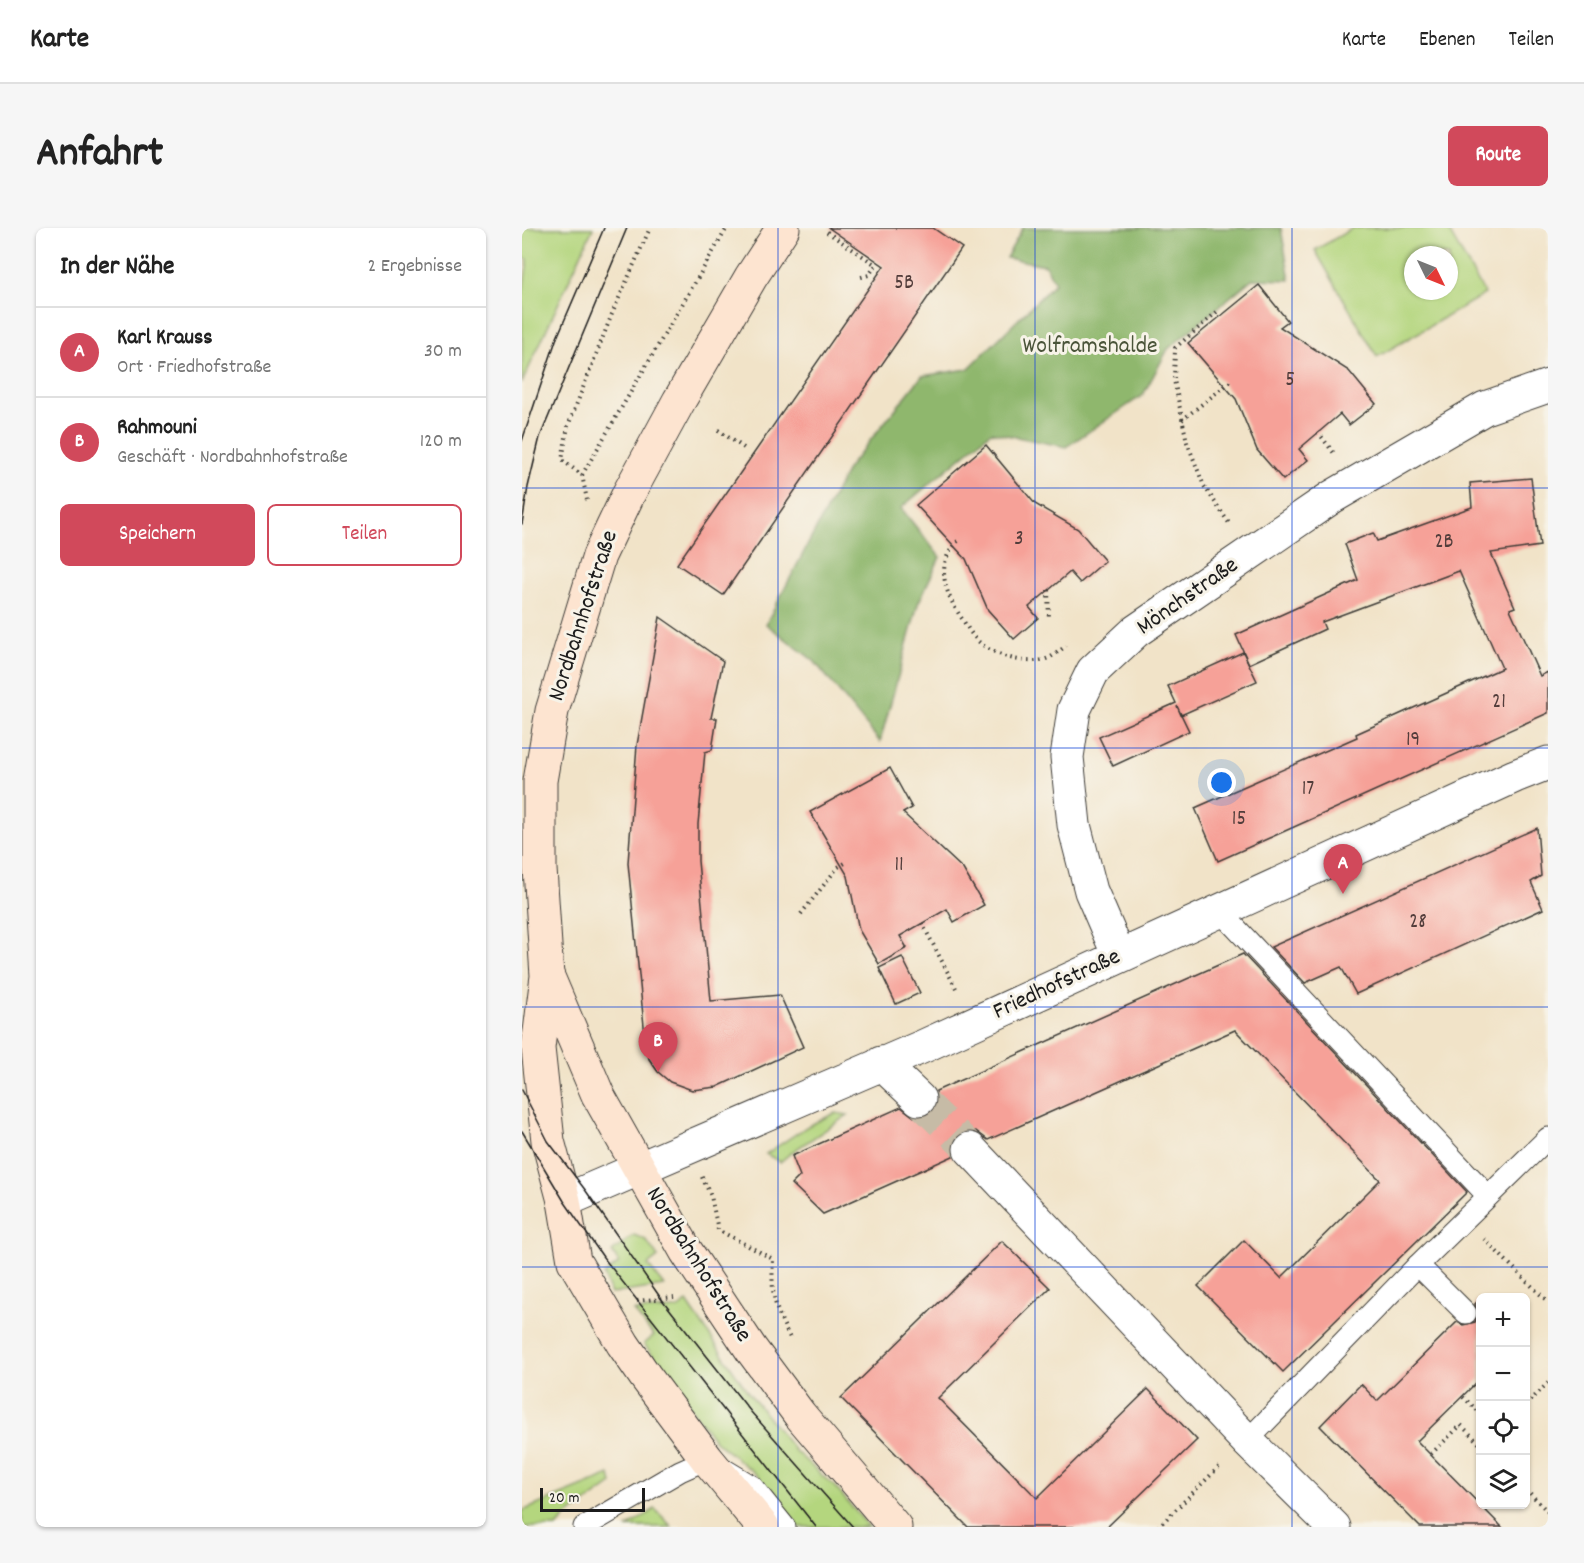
<!DOCTYPE html>
<html lang="de">
<meta charset="utf-8">
<style>
body{margin:0;font-family:Dekko,sans-serif;background:#f6f6f6;color:#222}
.controls{position:absolute;right:18px;bottom:18px;display:grid;overflow:hidden;border-radius:9px;box-shadow:0 2px 4px #0004}
.controls button{width:54px;height:54px;display:grid;place-items:center;padding:0;border:0;border-bottom:2px solid #e0e0e0;background:#fff;color:#222;font:30px sans-serif}
.compass{position:absolute;left:882px;top:18px;width:54px;height:54px;border-radius:50%;background:#fff;box-shadow:0 2px 4px #0004;rotate:133deg}
.scale{position:absolute;left:18px;bottom:15px;width:105px;box-sizing:border-box;padding-left:6px;border:3px solid #1c1c1c;border-top:0;font-size:16px;line-height:21px;white-space:nowrap;color:#1c1c1c;-webkit-text-stroke:4px #f7f3e8;paint-order:stroke}
.you{position:absolute;left:700px;top:555px;width:21px;height:21px;margin:-15px;border:4px solid #fff;border-radius:50%;background:#1a73e8;box-shadow:0 0 0 9px #1a73e833}
.badge{display:grid;place-items:center;width:39px;height:39px;border-radius:50%;background:#d1495b;color:#fff;font-size:20px;font-weight:700}
.pin{position:absolute;translate:-50% -50px;filter:drop-shadow(0 2px 3px #0008)}
.pin::after{content:'';position:absolute;top:32px;width:21px;height:18px;background:inherit;clip-path:polygon(0 0,100% 0,50% 100%)}
.list{margin:0;padding:0;list-style:none}
h2{display:flex;justify-content:space-between;align-items:center;height:78px;margin:0;padding:0 24px;font-size:26px}
h2 small{font-size:20px;font-weight:400;color:#767676}
.list li{display:grid;grid-template-columns:39px 1fr auto;gap:18px;align-items:center;box-sizing:border-box;height:90px;padding:0 24px;border-top:2px solid #e0e0e0}
.list b{display:block;font-size:22px;white-space:nowrap}
.list p{margin:0;font-size:20px;white-space:nowrap;color:#767676}
.list em{font-size:20px;font-style:normal;color:#767676}
.actions{display:flex;gap:12px;padding:18px 24px}
.actions a{flex:1;padding:14px 0;border:2px solid #d1495b;border-radius:9px;text-align:center;font-size:21px;color:#d1495b}
.actions .main{background:#d1495b;color:#fff}
.icon{flex:none;width:33px;height:33px;fill:none;stroke:currentColor;stroke-width:2;stroke-linecap:round;stroke-linejoin:round}
.map{position:relative;flex:none;width:1026px;height:1299px;overflow:hidden;border-radius:9px}
header{display:flex;align-items:center;gap:36px;box-sizing:border-box;height:84px;padding:0 30px;background:#fff;border-bottom:2px solid #e0e0e0}
header strong{font-size:28px}
nav{display:flex;gap:33px;margin-inline-start:auto;font-size:21px}
.intro{display:flex;align-items:center;justify-content:space-between;box-sizing:border-box;height:144px;padding:0 36px}
h1{margin:0;font-size:42px}
.button{padding:15px 27px;border-radius:9px;background:#d1495b;color:#fff;font-size:21px;font-weight:700}
main{display:flex;gap:36px;padding:0 36px}
aside{flex:1;background:#fff;border-radius:9px;box-shadow:0 2px 4px #0004}
.map>svg:first-child{display:block}
</style>
<header>
<strong>Karte</strong>
<nav><a>Karte</a><a>Ebenen</a><a>Teilen</a></nav>
</header>
<div class="intro"><h1>Anfahrt</h1><a class="button">Route</a></div>
<main>
<aside>
<h2>In der Nähe<small>2 Ergebnisse</small></h2>
<ul class="list">
<li><span class="badge">A</span><div><b>Karl Krauss</b><p>Ort · Friedhofstraße</p></div><em>30 m</em></li>
<li><span class="badge">B</span><div><b>Rahmouni</b><p>Geschäft · Nordbahnhofstraße</p></div><em>120 m</em></li>
</ul>
<div class="actions"><a class="main">Speichern</a><a>Teilen</a></div>
</aside>
<div class="map">
<svg width="1026" height="1299" viewBox="0 0 1026 1299">
<rect width="100%" height="100%" fill="#f7f3e8"/>
<filter id="ink" filterUnits="userSpaceOnUse"><feTurbulence type="fractalNoise" baseFrequency=".0167" numOctaves="2"/><feDisplacementMap in="SourceGraphic" scale="12" xChannelSelector="R" yChannelSelector="G"/><feConvolveMatrix kernelMatrix="1 2 1 2 8 2 1 2 1" color-interpolation-filters="sRGB"/></filter>
<filter id="wash" filterUnits="userSpaceOnUse"><feTurbulence type="fractalNoise" baseFrequency=".008" numOctaves="4" result="noise"/><feDisplacementMap in="SourceGraphic" scale="24" xChannelSelector="R" yChannelSelector="G"/><feGaussianBlur stdDeviation="1.35" result="paint"/><feColorMatrix in="noise" values="0 0 0 0 0 0 0 0 0 0 0 0 0 0 0 0 0 1.4 0 .05"/><feComposite in="paint" operator="in"/></filter>
<g filter="url(#wash)">
<rect width="100%" height="100%" fill="#f1e3c8"/>
<g fill="#b4d67e" stroke="#68794d" stroke-width="1.5" fill-rule="evenodd">
<path d="M 0,0 L 71,0 L 0,155 L 0,70 L 6,31 L 0,30 Z"/>
<path d="M 831,0 L 925,0 L 963,66 L 855,129 L 793,22 ZM 891,27 L 927,27 L 927,63 L 891,63 Z"/>
<path d="M 313,885 L 326,887 L 270,924 L 258,934 L 244,926 L 286,898 Z"/>
<path d="M 112,1007 L 124,1012 L 136,1029 L 126,1037 L 142,1058 L 89,1066 L 82,1047 L 97,1035 L 90,1024 Z"/>
<path d="M 165,1074 L 226,1164 L 273,1223 L 313,1259 L 347,1299 L 276,1299 L 236,1248 L 193,1213 L 122,1116 L 132,1108 L 112,1083 L 155,1081 Z"/>
<path d="M 88,1247 L 90,1256 L 45,1288 L 35,1299 L 0,1299 L 0,1283 Z"/>
<path d="M 133,1281 L 150,1299 L 106,1299 Z"/>
</g>
<path fill="#8fb76d" stroke="#566a44" stroke-width="1.5" d="M 501,0 L 759,0 L 768,52 L 730,51 L 646,121 L 621,167 L 544,219 L 469,204 L 379,280 L 418,329 L 396,376 L 358,514 L 292,433 L 244,396 L 326,240 L 400,148 L 446,141 L 533,55 L 523,37 L 484,30 Z"/>
<g id="blocks">
<g fill="#f6a198">
<path d="M 307,0 L 411,0 L 440,20 L 201,367 L 155,336 L 362,38 Z"/>
<path d="M 737,57 L 766,93 L 758,99 L 827,143 L 854,176 L 827,197 L 818,186 L 777,221 L 786,232 L 761,252 L 735,222 L 714,171 L 666,115 Z"/>
<path d="M 464,217 L 513,276 L 556,301 L 583,333 L 558,355 L 548,344 L 507,379 L 516,390 L 492,411 L 466,382 L 444,331 L 394,277 Z"/>
<path d="M 1009,250 L 1018,318 L 969,325 L 993,379 L 988,381 L 1018,448 L 1026,444 L 1026,485 L 696,633 L 673,580 L 835,509 L 834,506 L 980,440 L 937,343 L 800,394 L 803,401 L 727,436 L 714,407 L 836,352 L 823,316 L 851,305 L 855,313 L 950,279 L 948,255 Z"/>
<path d="M 138,389 L 201,433 L 189,490 L 195,490 L 190,522 L 183,524 L 176,596 L 176,633 L 189,773 L 258,767 L 281,819 L 195,859 L 170,862 L 148,854 L 136,844 L 127,831 L 123,808 L 106,635 L 115,517 Z"/>
<path d="M 721,424 L 735,453 L 659,487 L 655,478 L 667,503 L 591,538 L 577,509 L 654,475 L 646,458 Z"/>
<path d="M 368,540 L 390,580 L 381,585 L 441,641 L 462,677 L 432,694 L 425,681 L 378,708 L 385,720 L 357,736 L 337,702 L 326,648 L 288,584 Z"/>
<path d="M 1015,600 L 1019,648 L 1009,654 L 1021,681 L 834,766 L 819,739 L 783,755 L 749,719 Z"/>
<path d="M 721,726 L 945,964 L 761,1144 L 676,1058 L 722,1012 L 759,1050 L 858,952 L 713,802 L 466,912 L 454,903 L 443,903 L 436,907 L 430,915 L 431,928 L 301,986 L 270,956 L 278,948 L 270,928 L 379,879 L 392,889 L 403,889 L 410,884 L 415,876 L 414,863 Z"/>
<path d="M 380,729 L 398,765 L 374,776 L 357,740 Z"/>
<path d="M 480,1013 L 528,1060 L 416,1170 L 515,1270 L 626,1161 L 675,1212 L 585,1299 L 446,1299 L 319,1170 Z"/>
<path d="M 958,1071 L 958,1151 L 895,1213 L 980,1299 L 898,1299 L 798,1198 L 839,1156 L 855,1173 L 935,1094 L 941,1097 L 953,1094 L 956,1088 L 953,1076 Z"/>
</g>
</g>
</g>
<g filter="url(#ink)">
<use href="#blocks" fill-opacity="0" stroke="#3c3a36" stroke-width="1.5"/>
<g fill="none" stroke-linecap="round" stroke-linejoin="round">
<path stroke="#c6bba6" stroke-width="33" stroke-dasharray="33 16" stroke-linecap="butt" d="M 397,871 L 448,921"/>
<g stroke="#3c3a36" stroke-width="23">
<g id="lane">
<path d="M 697,682 L 966,968"/>
<path d="M 896,1037 L 944,1085"/>
<path d="M 725,1213 L 896,1037 L 1026,910"/>
<path d="M 62,1299 L 158,1243 L 185,1231 L 230,1258 L 263,1299"/>
</g>
</g>
<g stroke="#3c3a36" stroke-width="35">
<g id="street">
<path d="M 597,728 L 569,663 L 552,597 L 545,529 L 552,482 L 571,443 L 614,403 L 810,269 L 963,180 L 1026,158"/>
<path d="M 359,835 L 397,871"/>
<path d="M 448,921 L 725,1213 L 812,1299"/>
<path d="M 42,973 L 402,818 L 993,548 L 1026,535"/>
</g>
</g>
<g stroke="#3c3a36" stroke-width="35">
<g id="secondary">
<path d="M 26,749 L 76,867 L 164,1023 L 229,1121 L 278,1187 L 373,1299"/>
<path d="M 241,1299 L 185,1231 L 123,1148 L 101,1116 L 52,1033 L 42,973 L 26,913 L 16,820 L 25,748 L 18,641 L 18,553 L 30,483 L 77,328 L 107,265 L 157,173 L 229,49 L 261,0"/>
</g>
</g>
<g stroke="#3c3a36" stroke-width="4" stroke-dasharray="1.5 4.5" stroke-linecap="butt">
<path d="M 305,4 L 354,37 L 347,47 L 336,50"/>
<path d="M 698,89 L 695,84 L 653,120 L 652,152 L 665,214 L 682,258 L 709,298"/>
<path d="M 660,192 L 708,154"/>
<path d="M 196,202 L 222,220"/>
<path d="M 796,204 L 814,228"/>
<path d="M 60,247 L 205,0"/>
<path d="M 65,272 L 60,247 L 40,232 L 46,198 L 90,86 L 128,0"/>
<path d="M 436,313 C 411,337 424,368 441,392 C 445,399 449,406 455,412 C 470,427 503,438 524,431 C 531,429 538,422 544,418"/>
<path d="M 526,362 L 527,392"/>
<path d="M 279,686 L 316,639 L 325,634"/>
<path d="M 400,695 L 436,764"/>
<path d="M 180,949 L 189,968 L 196,1002 L 251,1031 C 249,1069 252,1078 269,1112"/>
<path d="M 962,1011 L 1026,1074"/>
<path d="M 115,1073 L 152,1069"/>
<path d="M 941,1169 L 958,1185"/>
<path d="M 1004,1177 L 1026,1155"/>
<path d="M 909,1226 L 939,1197 L 958,1216"/>
<path d="M 1004,1261 L 1026,1284"/>
<path d="M 636,1299 L 700,1236"/>
</g>
<use href="#lane" stroke="#fff" stroke-width="21"/>
<use href="#street" stroke="#fff" stroke-width="33"/>
<use href="#secondary" stroke="#fde4d0" stroke-width="33"/>
<g stroke="#1c1c1c" stroke-width="1.5">
<path d="M 0,213 L 34,112 L 82,0"/>
<path d="M 0,296 L 6,259 L 18,209 L 105,0"/>
<path d="M 0,862 L 26,913 L 64,963 L 138,1069 L 229,1184 L 331,1299"/>
<path d="M 0,903 L 42,973 L 81,1029 L 294,1299"/>
</g>
</g>
</g>
<path fill="none" stroke="#1d4ed8" stroke-width="1.5" stroke-opacity="0.55" d="M 256,0 L 256,1299M 513,0 L 513,1299M 770,0 L 770,1299M 0,260 L 1026,260M 0,520 L 1026,520M 0,779 L 1026,779M 0,1039 L 1026,1039"/>
<g text-anchor="middle" dominant-baseline="central" stroke-width="6" stroke-linejoin="round" paint-order="stroke">
<g font-size="21" fill="#523d3b">
<text x="382" y="56">5B</text>
<text x="768" y="153">5</text>
<text x="497" y="312">3</text>
<text x="922" y="315">2B</text>
<text x="977" y="475">21</text>
<text x="891" y="513">19</text>
<text x="786" y="562">17</text>
<text x="717" y="592">15</text>
<text x="377" y="638">11</text>
<text x="896" y="695">28</text>
</g>
<g font-size="24" fill="#4a5439" stroke="#f7f3e8">
<text x="568" y="119">Wolframshalde</text>
</g>
<g font-size="24" fill="#1c1c1c" stroke="#f7f3e8">
<text transform="translate(666 369) rotate(-35)">Mönchstraße</text>
<text transform="translate(62 388) rotate(-72)">Nordbahnhofstraße</text>
<text transform="translate(535 757) rotate(-25)">Friedhofstraße</text>
<text transform="translate(176 1037) rotate(58)">Nordbahnhofstraße</text>
</g>
</g>
</svg>
<div class="controls">
<button>+</button>
<button>−</button>
<button><svg class="icon" aria-label="locate" viewBox="0 0 24 24"><circle cx="12" cy="12" r="6"/><path d="M12 2v4M12 18v4M2 12h4M18 12h4"/></svg></button>
<button><svg class="icon" aria-label="layers" viewBox="0 0 24 24"><path d="M12 4l9 5-9 5-9-5zM3 14l9 5 9-5"/></svg></button>
</div>
<svg class="compass" viewBox="-18 -18 36 36"><path d="M0-13l5 13h-10z" fill="#e53935"/><path d="M0 13l5-13h-10z" fill="#767676"/></svg>
<div class="scale">20 m</div>
<div class="you"></div>
<div class="pin badge" style="left:821px;top:666px">A</div>
<div class="pin badge" style="left:136px;top:844px">B</div>
</div>
</main>
